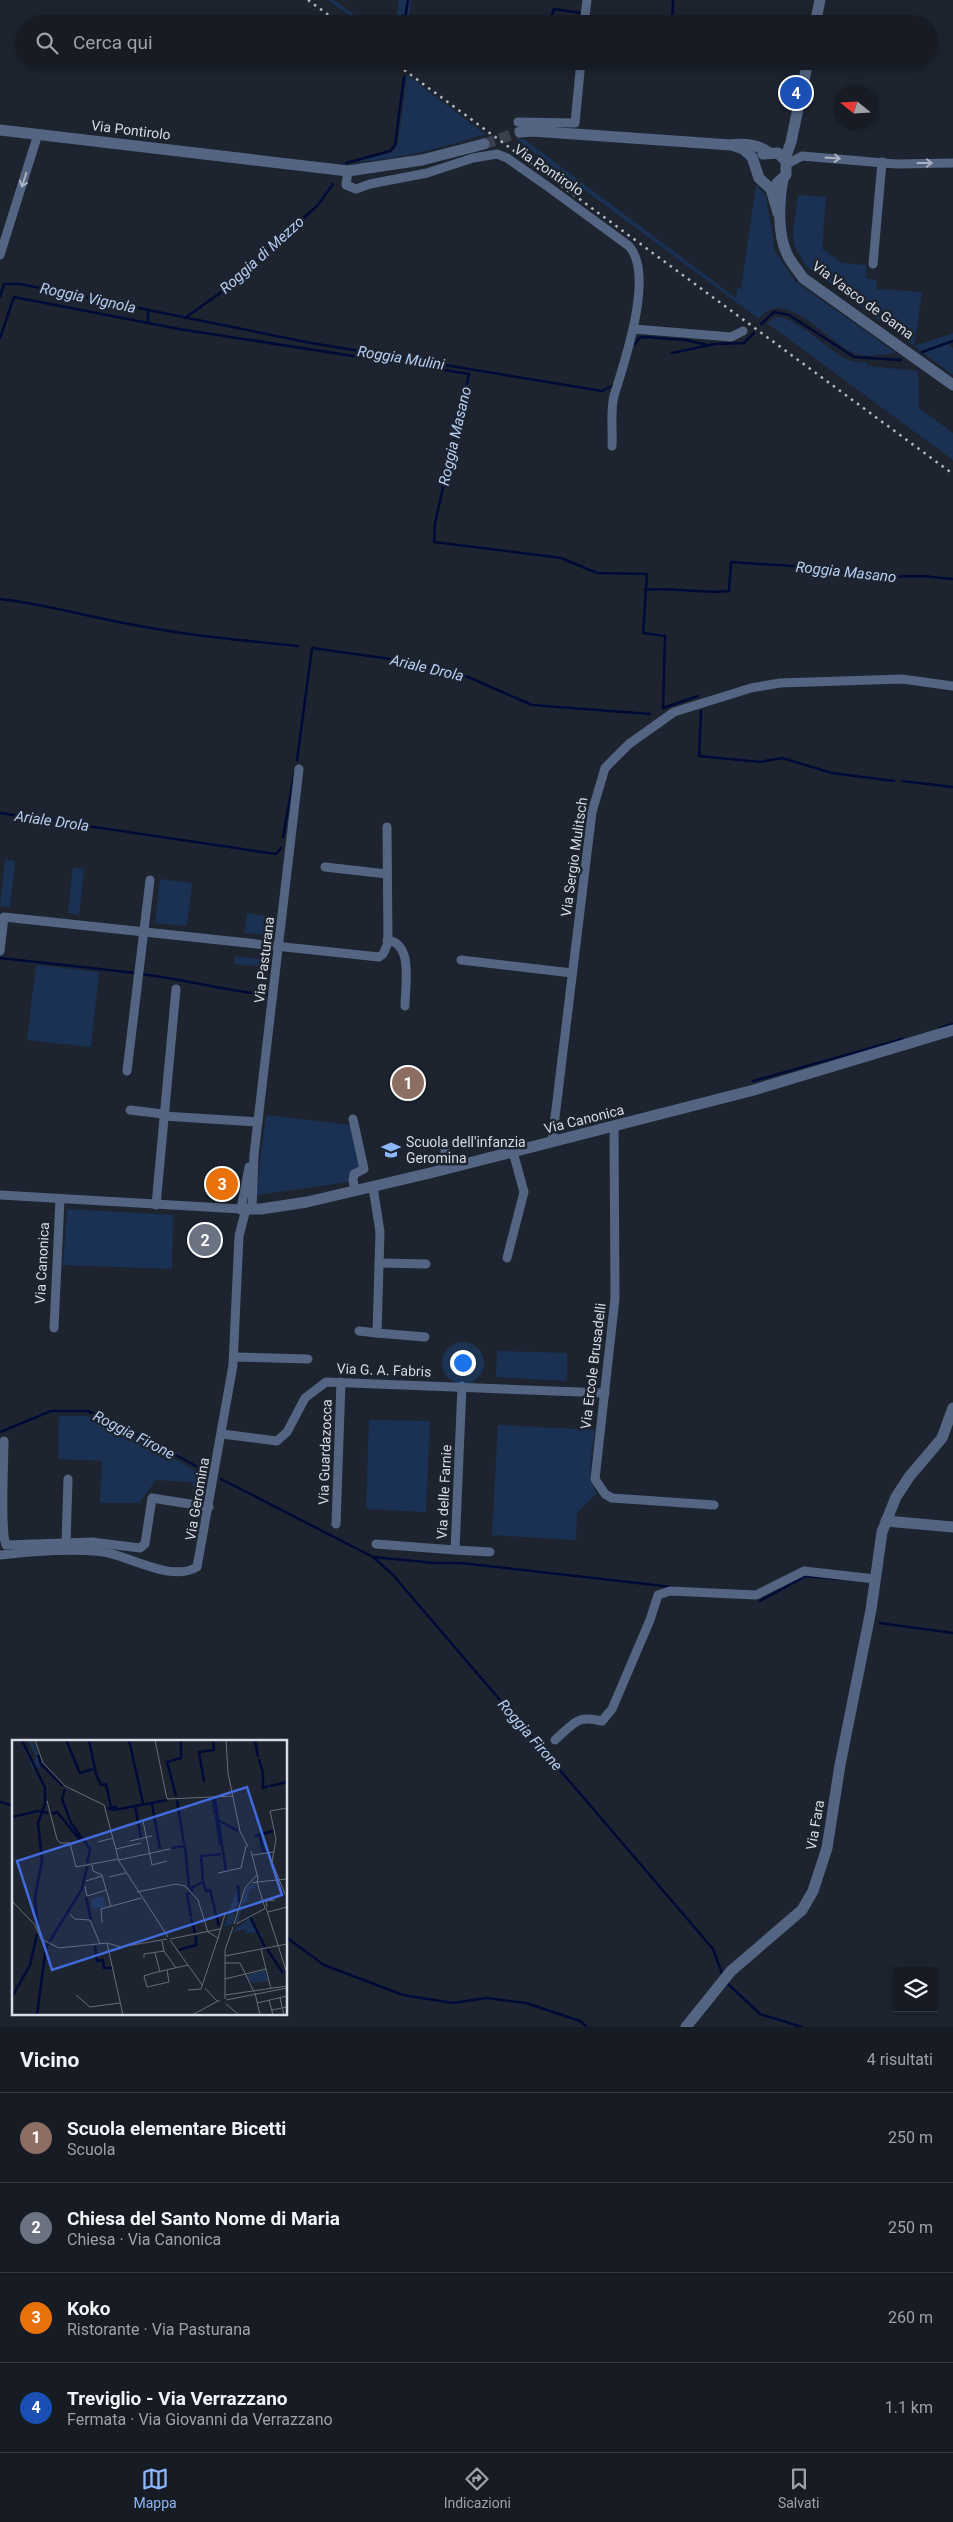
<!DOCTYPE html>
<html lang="it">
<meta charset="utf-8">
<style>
body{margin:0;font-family:Roboto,sans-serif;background:#1f242c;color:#f1f3f6}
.controls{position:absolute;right:15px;bottom:15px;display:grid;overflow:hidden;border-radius:0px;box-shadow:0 2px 8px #0003}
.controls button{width:45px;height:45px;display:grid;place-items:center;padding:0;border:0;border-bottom:1px solid #353941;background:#161b24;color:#f1f3f6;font:25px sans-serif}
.compass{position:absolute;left:833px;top:85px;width:45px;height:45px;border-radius:50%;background:#161b24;box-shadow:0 2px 8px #0003;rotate:288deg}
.you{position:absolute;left:462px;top:1362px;width:18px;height:18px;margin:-12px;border:4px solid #fff;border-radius:50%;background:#1a73e8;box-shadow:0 0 0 8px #1a73e833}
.badge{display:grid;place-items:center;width:32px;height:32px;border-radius:50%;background:#8db9fc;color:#fff;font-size:16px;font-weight:700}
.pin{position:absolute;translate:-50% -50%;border:2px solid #fff;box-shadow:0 1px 5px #0006}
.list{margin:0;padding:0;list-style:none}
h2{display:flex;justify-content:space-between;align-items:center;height:65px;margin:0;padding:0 20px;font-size:21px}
h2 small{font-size:16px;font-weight:400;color:#9ea1a6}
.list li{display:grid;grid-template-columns:32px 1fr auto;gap:15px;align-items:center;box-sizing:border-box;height:90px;padding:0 20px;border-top:1px solid #353941}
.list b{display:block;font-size:19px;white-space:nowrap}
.list p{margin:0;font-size:16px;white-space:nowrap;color:#9ea1a6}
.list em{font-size:16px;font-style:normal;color:#9ea1a6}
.icon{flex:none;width:28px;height:28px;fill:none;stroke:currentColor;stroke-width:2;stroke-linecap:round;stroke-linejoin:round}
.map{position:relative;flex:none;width:953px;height:2027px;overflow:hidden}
.search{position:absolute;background:#161b24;box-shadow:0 2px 8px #0003;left:15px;right:15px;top:15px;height:55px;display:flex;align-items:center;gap:12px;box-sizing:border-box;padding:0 18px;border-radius:28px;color:#9ea1a6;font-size:19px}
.sheet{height:425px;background:#161b24}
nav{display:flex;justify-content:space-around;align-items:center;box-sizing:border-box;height:70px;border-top:1px solid #353941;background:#161b24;font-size:14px;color:#9ea1a6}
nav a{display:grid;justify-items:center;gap:2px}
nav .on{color:#8db9fc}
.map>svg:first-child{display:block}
</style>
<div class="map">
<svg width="953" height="2027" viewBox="0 0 953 2027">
<rect width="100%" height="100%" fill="#1d2430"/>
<g fill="#1a3153">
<path d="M 328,0 L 334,0 L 368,24 L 361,24 Z"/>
<path d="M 399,0 L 411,0 L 409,24 L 395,24 Z"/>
<path d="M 407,75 L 485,134 C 442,148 400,159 355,162 L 393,152 L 398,144 Z"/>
<path d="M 524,139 L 736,298 L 737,288 L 741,289 L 756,185 L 766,196 L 775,251 L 796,282 L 896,353 C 884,354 864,358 854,353 C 828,343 784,284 759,319 L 517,140 Z"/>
<path d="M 798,195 L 826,197 L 822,249 L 842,263 L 866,265 L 866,278 L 877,280 L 876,289 L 922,292 L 914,346 L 953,333 L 953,341 L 947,343 L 953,348 L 953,375 L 806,266 L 794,245 L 793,232 Z"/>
<path d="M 776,317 C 796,316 828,351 847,359 C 853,362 861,362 867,363 L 867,366 L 918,371 L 919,408 L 953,433 L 953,460 L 767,323 Z"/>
<path d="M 5,860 L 15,861 L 10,907 L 0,906 Z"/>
<path d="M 73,868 L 84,869 L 79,915 L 68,913 Z"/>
<path d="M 160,879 L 192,883 L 187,926 L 155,923 Z"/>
<path d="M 247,913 L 270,917 L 268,935 L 244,933 Z"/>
<path d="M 235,956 L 268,960 L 267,967 L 234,964 Z"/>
<path d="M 36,965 L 99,972 L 91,1047 L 27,1040 Z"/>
<path d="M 266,1115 L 350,1125 L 360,1167 L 351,1172 L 349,1182 L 256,1195 Z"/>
<path d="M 67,1209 L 173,1215 L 172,1269 L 63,1265 Z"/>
<path d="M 497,1351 L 567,1353 L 567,1381 L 496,1377 Z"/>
<path d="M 59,1416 L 87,1416 L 107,1423 L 204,1475 L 204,1494 L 195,1492 L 192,1482 L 156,1480 L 139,1503 L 100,1503 L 102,1461 L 58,1459 Z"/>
<path d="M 369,1420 L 430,1421 L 426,1512 L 366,1509 Z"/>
<path d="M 498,1425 L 595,1430 C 592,1453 585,1473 597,1493 L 577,1513 L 576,1540 L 492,1535 Z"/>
</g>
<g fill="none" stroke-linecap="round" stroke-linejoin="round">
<g stroke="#000a36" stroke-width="2.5">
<path d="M 589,17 L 636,24"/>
<path d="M 405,19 L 443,24"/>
<path d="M 404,24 L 408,0"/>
<path d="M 549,24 L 554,9 L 581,13"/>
<path d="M 672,24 L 673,0"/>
<path d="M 411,63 L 411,61"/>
<path d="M 346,163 L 390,151 L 395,145 L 404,77"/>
<path d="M 0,297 L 4,284 L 20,284 L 311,343 L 602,391 L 616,384"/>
<path d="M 148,311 L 148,323 L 179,329 L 469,374 L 435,523 L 434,542 L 561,558 L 597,573 L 647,574 L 643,633 L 665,636 L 663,708 L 698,696"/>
<path d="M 185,318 L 220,293 L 318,205 L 333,184"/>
<path d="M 761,324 L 774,312 L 789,315 L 854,357 L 901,360"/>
<path d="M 0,338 L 14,297 L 148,323"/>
<path d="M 635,344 L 639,338 L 644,337 L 686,340 L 707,345"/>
<path d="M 922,352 L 953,341"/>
<path d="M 672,353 L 715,344 L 744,343 L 754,333"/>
<path d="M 645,590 C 673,587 701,594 729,591 L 731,562 L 808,567 L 876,577 L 923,576 L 953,579"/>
<path d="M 0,599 C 44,604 81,615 124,623 C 182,635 240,640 298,646"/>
<path d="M 701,711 L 699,756 L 760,762 L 782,758 L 832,773 L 894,781"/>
<path d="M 297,760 L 312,648 L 405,661 L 468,677 L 532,705 L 650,714"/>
<path d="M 902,781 L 953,787"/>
<path d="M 0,813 L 276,854 L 281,848"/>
<path d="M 283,837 L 295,771"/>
<path d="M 0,958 L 136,973"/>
<path d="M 141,974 C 184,979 225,991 268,995"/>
<path d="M 940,1028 L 953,1024"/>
<path d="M 753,1081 L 903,1039"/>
<path d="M 0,1432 L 51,1411 L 88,1411 L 110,1420 L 209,1473"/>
<path d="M 221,1479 L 373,1557 L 393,1575 L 713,1949 L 723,1976"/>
<path d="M 374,1557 L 434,1563 L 461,1563 L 672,1587"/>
<path d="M 760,1601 L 806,1576 L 839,1579"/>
<path d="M 880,1623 L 953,1633"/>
<path d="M 0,1802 L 14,1806"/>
<path d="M 286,1937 L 324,1965 L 403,1995 L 453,2003 L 486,1998 L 526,2003 L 580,2021 L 587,2027"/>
<path d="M 727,1983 L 760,2014 L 802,2027"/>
</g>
<path stroke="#393f4b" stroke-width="11" stroke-dasharray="11 5.5" stroke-linecap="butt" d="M 484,144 L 520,132"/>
<g stroke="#536582" stroke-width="9">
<path d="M 584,24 L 587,0"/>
<path d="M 518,122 L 575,123 L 581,61"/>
<path d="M 787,164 L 802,156 L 896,164 L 953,163"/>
<path d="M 348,171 L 346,185 L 356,189 L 370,184 L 427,173 L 473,158 L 497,154 L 507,158 L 547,186 L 629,246 C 655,275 624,363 614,396 C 610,411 613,431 612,446"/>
<path d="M 0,255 L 38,134"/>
<path d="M 873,264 L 882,162"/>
<path d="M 634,329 L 731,337 L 743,331"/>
<path d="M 325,867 L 387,874"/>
<path d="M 387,940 C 414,943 405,986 405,1006"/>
<path d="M 0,951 L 4,917 L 379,957 L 383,954 L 388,943 L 387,827"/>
<path d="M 461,960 L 572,973"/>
<path d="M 127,1071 L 150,880"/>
<path d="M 130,1110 L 163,1114"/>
<path d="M 163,1116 L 258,1122"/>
<path d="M 353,1119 L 364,1169 L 354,1174 L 353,1180 L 355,1191"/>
<path d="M 614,1127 L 615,1298 L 595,1479 L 605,1494 L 612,1498 L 714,1505"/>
<path d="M 552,1142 L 592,812 L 605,768 L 629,744 L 674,712 L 751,688 L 780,683 L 902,679 L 953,686"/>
<path d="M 445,1143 L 445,1169"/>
<path d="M 0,1195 L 241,1209 L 249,1167"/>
<path d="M 156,1205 L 176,989"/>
<path d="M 252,1209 L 254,1155 L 299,769"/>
<path d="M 507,1258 L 524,1192 L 513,1152"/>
<path d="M 379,1263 L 426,1264"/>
<path d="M 54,1328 L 60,1199"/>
<path d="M 359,1331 L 377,1333 L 380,1232 L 373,1187"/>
<path d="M 377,1333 L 425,1337"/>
<path d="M 234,1357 L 308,1359"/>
<path d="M 222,1434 L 277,1441 L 287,1432 L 305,1398 L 326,1382 L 605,1393"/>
<path d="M 4,1441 C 4,1462 0,1531 6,1545 L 92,1542 L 140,1548 L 145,1544 L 152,1498 L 209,1507"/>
<path d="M 336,1524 L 341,1382"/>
<path d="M 66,1543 L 68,1479"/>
<path d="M 376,1544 L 455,1550 L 462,1386"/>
<path d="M 455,1550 L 490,1552"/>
<path d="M 0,1555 C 25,1552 85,1547 108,1553 C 133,1558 172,1582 197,1567 L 233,1365 L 239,1236 L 246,1209"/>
<path d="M 555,1740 C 575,1723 575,1715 602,1721 L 612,1709 L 650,1620 L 658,1595 L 670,1591 L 756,1595 L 804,1571 L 875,1579"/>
</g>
<g stroke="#536582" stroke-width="11">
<path d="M 815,24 L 820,0"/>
<path d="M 0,130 L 348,171 L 422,160 L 484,144"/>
<path d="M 520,132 L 532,131 L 731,145 C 745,143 757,144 768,152"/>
<path d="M 732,145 L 743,149 L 752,157 L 759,178 L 771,189 L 778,213"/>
<path d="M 763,154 L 778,153 L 786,161 L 786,175 L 777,183"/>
<path d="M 785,159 L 791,142 L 808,61"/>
<path d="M 783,179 C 779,201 777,233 787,254 C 791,263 798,270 803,278 L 953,385"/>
<path d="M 241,1209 L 261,1209 L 307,1202 L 430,1173 L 754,1090 L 953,1030"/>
<path d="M 886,1521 L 953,1527"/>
<path d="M 686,2027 L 731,1971 L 802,1910 L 813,1891 L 827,1848 L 840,1765 L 871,1610 L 882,1532 L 896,1497 L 909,1477 L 942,1438 L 953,1408"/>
</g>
<g stroke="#b3b8c2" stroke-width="2.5" stroke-dasharray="2.5 5" stroke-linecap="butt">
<path d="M 308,0 L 341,24"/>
<path d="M 392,61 L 953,474"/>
</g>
</g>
<defs><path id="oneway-shaft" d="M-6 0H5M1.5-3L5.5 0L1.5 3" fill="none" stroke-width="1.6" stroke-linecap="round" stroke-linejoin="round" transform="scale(1.25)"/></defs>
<g stroke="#a8b2c2">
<use href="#oneway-shaft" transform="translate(833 158) rotate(4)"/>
<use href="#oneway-shaft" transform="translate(925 163)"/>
<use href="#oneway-shaft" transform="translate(24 180) rotate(108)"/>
</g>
<defs>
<g id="school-bare" transform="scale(1.5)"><path d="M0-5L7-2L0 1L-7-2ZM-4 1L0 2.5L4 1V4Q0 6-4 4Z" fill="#8db9fc" stroke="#1d2430" stroke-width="2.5" paint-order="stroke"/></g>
</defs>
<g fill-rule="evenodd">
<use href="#school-bare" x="391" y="1150"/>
</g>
<g text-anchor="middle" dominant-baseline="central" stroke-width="5" stroke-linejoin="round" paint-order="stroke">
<g font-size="14" fill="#d6dbe4" stroke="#1d2430">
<text transform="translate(131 130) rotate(7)">Via Pontirolo</text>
<text transform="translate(549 170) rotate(34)">Via Pontirolo</text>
<text transform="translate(863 300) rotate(36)">Via Vasco de Gama</text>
<text transform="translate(574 857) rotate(-82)">Via Sergio Mulitsch</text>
<text transform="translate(264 960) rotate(-83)">Via Pasturana</text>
<text transform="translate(584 1119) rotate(-14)">Via Canonica</text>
<text transform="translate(42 1263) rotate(-87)">Via Canonica</text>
<text transform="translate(593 1366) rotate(-83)">Via Ercole Brusadelli</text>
<text transform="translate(384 1370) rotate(2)">Via G. A. Fabris</text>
<text transform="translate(325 1452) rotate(-88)">Via Guardazocca</text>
<text transform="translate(444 1492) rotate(-87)">Via delle Farnie</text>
<text transform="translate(197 1499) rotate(-80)">Via Geromina</text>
<text transform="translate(815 1825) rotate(-80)">Via Fara</text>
</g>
<g font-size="14" fill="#d6dbe4" stroke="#1d2430" text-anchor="start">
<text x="406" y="1142">Scuola dell'infanzia<tspan x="406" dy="16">Geromina</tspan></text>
</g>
<g font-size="15" font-style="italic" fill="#b5cdf1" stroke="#1d2430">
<text transform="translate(262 255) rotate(-42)">Roggia di Mezzo</text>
<text transform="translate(88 298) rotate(12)">Roggia Vignola</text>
<text transform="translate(401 358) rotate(9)">Roggia Mulini</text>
<text transform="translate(455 436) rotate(-77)">Roggia Masano</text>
<text transform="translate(846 572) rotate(6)">Roggia Masano</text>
<text transform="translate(427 668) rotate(13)">Ariale Drola</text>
<text transform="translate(52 821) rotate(8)">Ariale Drola</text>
<text transform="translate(134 1435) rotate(27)">Roggia Firone</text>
<text transform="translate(530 1735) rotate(49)">Roggia Firone</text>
</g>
</g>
<g transform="translate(12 1740)">
<rect width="275" height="275" fill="#1d2430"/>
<path d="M 9,0 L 22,22 L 24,17 L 16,0 L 20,0 L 32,28 L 26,22 L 29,29 L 23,26 L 21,30 ZM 242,144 L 243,148 L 237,149 L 235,162 L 229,164 L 238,176 L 244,191 L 253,196 L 248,196 L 254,206 L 251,207 L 244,192 L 234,194 L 233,189 L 219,193 L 238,177 L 231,167 L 226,182 L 223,182 L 234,148 ZM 226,146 L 226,165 L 221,171 L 223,176 L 220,184 L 212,187 ZM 91,156 L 94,167 L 81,169 L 79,159 ZM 253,230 L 256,241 L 240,243 L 232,236 Z" fill="#1a3153"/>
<path fill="none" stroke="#000a36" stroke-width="2.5" d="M 10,0 L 33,48 L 33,64 L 26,83 L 30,120 L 23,158 L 26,188M 54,0 L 68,33 L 81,29M 77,0 L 84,34 L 89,45 L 94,44 L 99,67 L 105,67M 117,0 L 131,63M 243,0 L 246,17M 26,15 L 29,24 L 51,46M 247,19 L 251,33 L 251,48 L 257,46M 192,42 L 187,12 L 202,10 L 201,0M 258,46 L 275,42M 53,49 L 50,59 L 59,83 L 78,109 L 75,123M 164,56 L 155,22 L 169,18 L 169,0M 194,58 L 201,59 L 203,74M 203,59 L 214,131M 165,60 L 172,104M 140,64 L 148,109M 123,66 L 129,98M 95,68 L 102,70 L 155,60M 40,74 L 45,72 L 68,100 L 65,92M 204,75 L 208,105M 0,77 L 26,71 L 36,73M 206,80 L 226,91M 247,93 L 251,110 L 254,111M 243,96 L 261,91M 160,108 L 173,106 L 177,147M 226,145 L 227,162M 181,152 L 179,148 L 191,142M 178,153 L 175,154 L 179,177M 74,157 L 79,180M 238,177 L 253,207M 179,178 L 183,193M 207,186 L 198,150 L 194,151 L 191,142 L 189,116 L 209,114M 83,206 L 85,221 L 91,220 L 92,228 L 100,228M 255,209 L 271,233M 167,210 L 184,205 L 184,196M 0,257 L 18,225 L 25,194M 25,275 L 34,207 L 70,149 L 75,127"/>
<path fill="none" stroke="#676d78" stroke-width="1" d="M 23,0 L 31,23 L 53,46 L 92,65 L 107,121 L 156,197M 143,0 L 155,59 L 221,56M 214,0 L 216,33 L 228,91 L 236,107M 35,61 L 45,99 L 48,103 L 58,103 L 64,127 L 106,119M 114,85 L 131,81 L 140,125 L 155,121M 118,101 L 140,96M 86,102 L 101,98M 104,109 L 129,103M 239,111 L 246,138 L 245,142 L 240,143M 241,115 L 262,112M 107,120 L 158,109M 80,125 L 81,131 L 90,135 L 99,167M 206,133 L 229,128 L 234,106M 97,137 L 114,133M 74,141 L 90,136M 245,142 L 275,139M 245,142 L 253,168M 73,146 L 75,156 L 94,150M 125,152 L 164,144 L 173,146 L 186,160 L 196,192M 273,154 L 260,122 L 264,99 L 258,71 L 275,68M 0,161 L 23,185 L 29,199 L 47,208 L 95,203 L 109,207 L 155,199M 255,167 L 254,161 L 263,160M 256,172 L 275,167M 58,174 L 63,179 L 78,180 L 88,204M 90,183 L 89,169 L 129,158M 222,184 L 233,148 L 245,135M 224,184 L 254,168 L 275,233M 196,192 L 206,198 L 213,174M 158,199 L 208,189M 158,200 L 191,246M 150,201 L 152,211 L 164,228M 95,203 L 111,275M 249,209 L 259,249M 143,213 L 148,232M 213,216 L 275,204M 132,218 L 132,214 L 152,211M 213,223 L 228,223 L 242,252M 155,230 L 157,242 L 135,247 L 132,236 L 141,233 L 176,225M 213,239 L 254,229M 193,248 L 205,261M 176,250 L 189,249 L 206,198M 243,253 L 248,275M 64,255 L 78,267 L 108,263M 213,255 L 275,246M 268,258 L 272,275M 213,259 L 213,210 L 221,187M 214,260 L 275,248M 257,260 L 261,275M 245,263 L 275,256M 214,264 L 227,275M 260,270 L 275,267M 180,275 L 208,260"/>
<path fill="#426ada" fill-opacity="0.15" stroke="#426ada" stroke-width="2.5" d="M 235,47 L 270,155 L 40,230 L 5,121 Z"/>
<rect width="275" height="275" fill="none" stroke="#d6dbe4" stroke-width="2.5"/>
</g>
</svg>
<div class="controls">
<button><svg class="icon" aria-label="layers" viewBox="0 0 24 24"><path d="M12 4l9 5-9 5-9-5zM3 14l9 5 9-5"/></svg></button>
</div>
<svg class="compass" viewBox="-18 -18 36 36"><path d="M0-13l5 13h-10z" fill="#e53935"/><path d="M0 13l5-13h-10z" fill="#9ea1a6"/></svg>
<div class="you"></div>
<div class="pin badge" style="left:408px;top:1083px;background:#8d6e63">1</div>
<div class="pin badge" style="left:205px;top:1240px;background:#6b7280">2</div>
<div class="pin badge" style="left:222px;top:1184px;background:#e8710a">3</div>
<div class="pin badge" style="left:796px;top:93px;background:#1a4fb4">4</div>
<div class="search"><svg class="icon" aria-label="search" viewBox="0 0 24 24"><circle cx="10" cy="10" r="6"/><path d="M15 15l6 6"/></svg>Cerca qui</div>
</div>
<section class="sheet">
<h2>Vicino<small>4 risultati</small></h2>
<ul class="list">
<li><span class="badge" style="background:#8d6e63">1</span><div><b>Scuola elementare Bicetti</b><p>Scuola</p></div><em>250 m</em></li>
<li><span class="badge" style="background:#6b7280">2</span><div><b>Chiesa del Santo Nome di Maria</b><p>Chiesa · Via Canonica</p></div><em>250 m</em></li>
<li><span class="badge" style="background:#e8710a">3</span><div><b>Koko</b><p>Ristorante · Via Pasturana</p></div><em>260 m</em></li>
<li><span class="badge" style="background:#1a4fb4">4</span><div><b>Treviglio - Via Verrazzano</b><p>Fermata · Via Giovanni da Verrazzano</p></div><em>1.1 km</em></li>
</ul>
</section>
<nav>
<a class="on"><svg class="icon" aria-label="map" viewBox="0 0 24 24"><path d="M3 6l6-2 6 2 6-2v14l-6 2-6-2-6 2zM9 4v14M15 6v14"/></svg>Mappa</a>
<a><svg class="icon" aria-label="directions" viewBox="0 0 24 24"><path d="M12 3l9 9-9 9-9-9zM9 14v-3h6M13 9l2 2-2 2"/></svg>Indicazioni</a>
<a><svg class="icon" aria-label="saved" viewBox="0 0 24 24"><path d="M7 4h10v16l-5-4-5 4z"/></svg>Salvati</a>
</nav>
